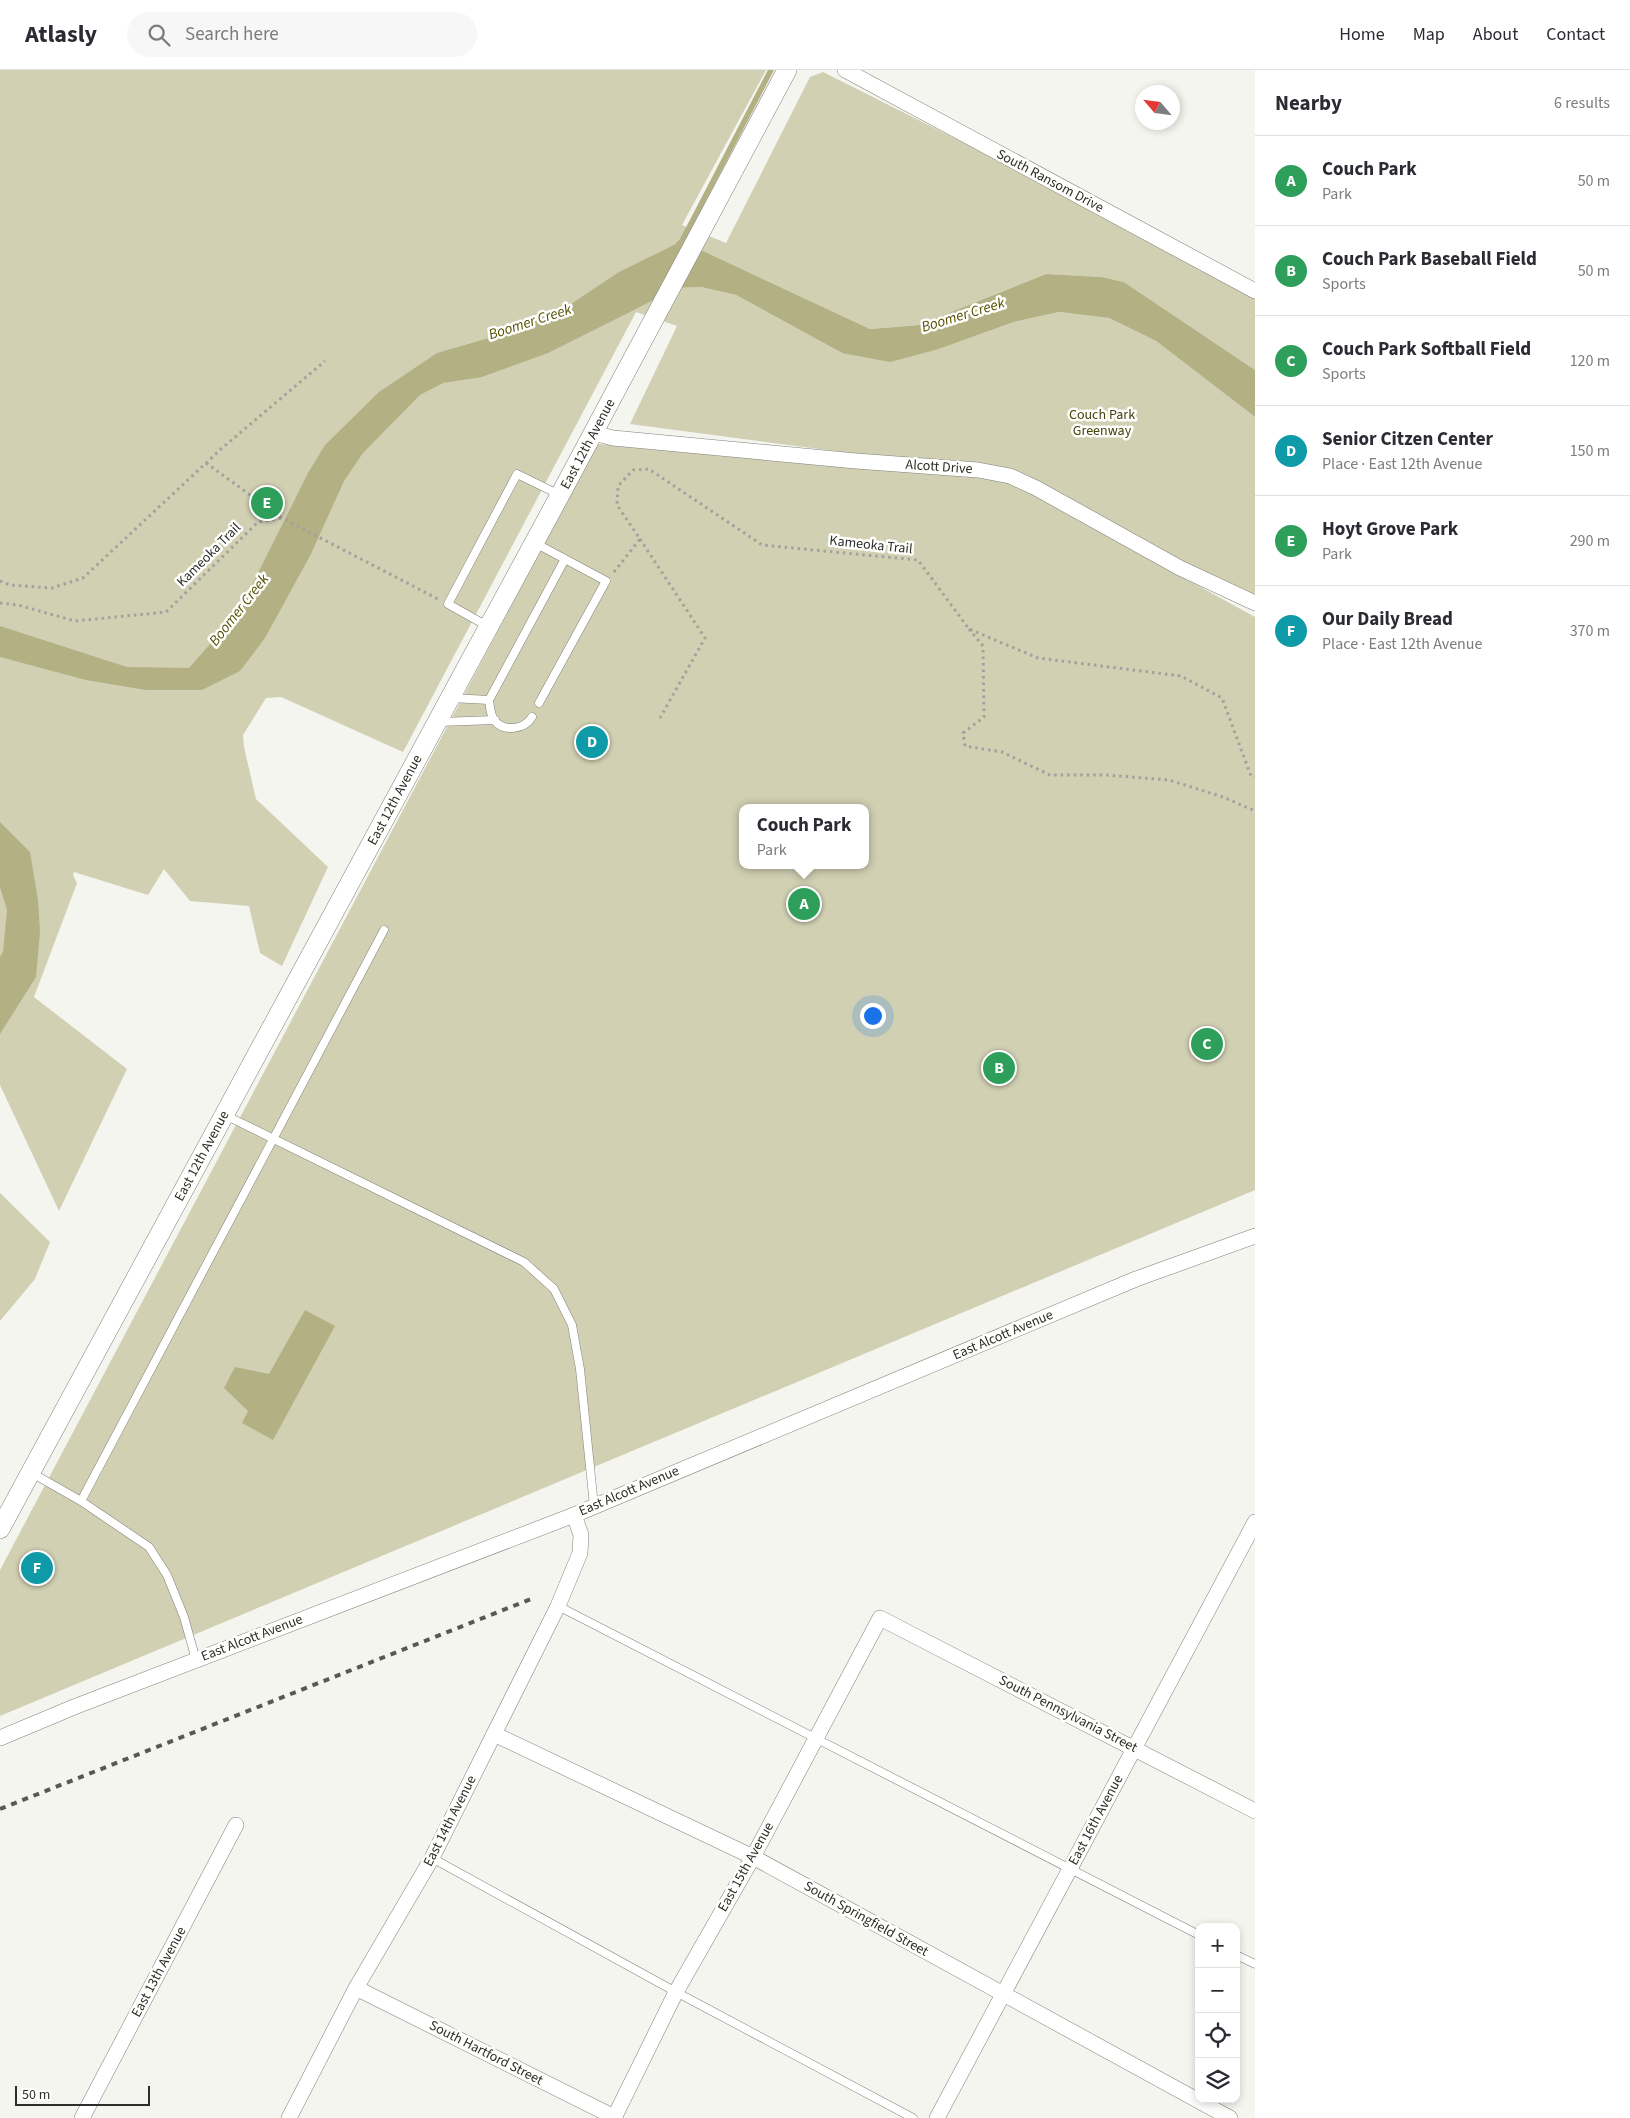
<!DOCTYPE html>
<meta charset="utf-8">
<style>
body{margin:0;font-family:"Source Sans 3",sans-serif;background:#f7f7f7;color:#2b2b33}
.controls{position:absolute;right:15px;bottom:15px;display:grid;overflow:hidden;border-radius:10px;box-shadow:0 2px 8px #0003}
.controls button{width:45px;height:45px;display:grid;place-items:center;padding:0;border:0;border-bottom:1px solid #e1e1e2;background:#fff;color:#2b2b33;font:25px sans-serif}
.compass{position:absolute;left:1135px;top:15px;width:45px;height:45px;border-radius:50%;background:#fff;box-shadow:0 2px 8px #0003;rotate:298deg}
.scale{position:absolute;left:15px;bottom:12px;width:135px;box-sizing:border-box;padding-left:5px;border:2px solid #2d2d2b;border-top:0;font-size:14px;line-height:18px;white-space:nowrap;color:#2d2d2b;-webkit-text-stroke:4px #fffffe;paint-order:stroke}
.you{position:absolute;left:872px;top:945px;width:18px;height:18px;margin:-12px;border:4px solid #fff;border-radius:50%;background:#1a73e8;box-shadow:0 0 0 8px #1a73e833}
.badge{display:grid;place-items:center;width:32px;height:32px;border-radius:50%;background:#224bb9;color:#fff;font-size:16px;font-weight:700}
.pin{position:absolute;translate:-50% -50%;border:2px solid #fff;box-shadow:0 1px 5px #0006}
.popup{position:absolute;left:739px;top:734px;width:130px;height:65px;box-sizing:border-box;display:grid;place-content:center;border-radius:10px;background:#fff;filter:drop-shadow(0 1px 4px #0005);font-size:16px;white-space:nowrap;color:#7c7c81}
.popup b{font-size:19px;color:#2b2b33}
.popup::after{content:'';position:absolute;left:50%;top:100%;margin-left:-10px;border:10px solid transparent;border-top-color:#fff}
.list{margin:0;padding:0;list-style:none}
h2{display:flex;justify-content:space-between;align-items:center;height:65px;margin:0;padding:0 20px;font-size:21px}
h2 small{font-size:16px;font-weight:400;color:#7c7c81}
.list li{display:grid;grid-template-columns:32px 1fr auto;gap:15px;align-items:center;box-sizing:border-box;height:90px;padding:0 20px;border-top:1px solid #e1e1e2}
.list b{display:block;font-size:19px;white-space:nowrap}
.list p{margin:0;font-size:16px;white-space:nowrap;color:#7c7c81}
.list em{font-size:16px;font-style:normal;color:#7c7c81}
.icon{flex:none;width:28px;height:28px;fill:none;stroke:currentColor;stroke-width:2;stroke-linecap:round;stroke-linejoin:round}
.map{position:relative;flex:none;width:1255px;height:2048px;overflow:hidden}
header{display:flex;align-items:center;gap:30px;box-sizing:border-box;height:70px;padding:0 25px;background:#fff;border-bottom:1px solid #e1e1e2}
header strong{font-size:24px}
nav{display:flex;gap:28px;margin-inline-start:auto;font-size:18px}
.search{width:350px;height:45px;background:#f7f7f7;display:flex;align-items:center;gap:12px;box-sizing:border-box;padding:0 18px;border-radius:28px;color:#7c7c81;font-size:19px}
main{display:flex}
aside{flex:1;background:#fff}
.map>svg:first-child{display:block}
</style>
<header>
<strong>Atlasly</strong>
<div class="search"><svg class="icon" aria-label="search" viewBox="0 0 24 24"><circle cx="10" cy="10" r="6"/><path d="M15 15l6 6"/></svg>Search here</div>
<nav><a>Home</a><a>Map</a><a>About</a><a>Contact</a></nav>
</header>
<main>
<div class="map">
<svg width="1255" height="2048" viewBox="0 0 1255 2048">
<rect width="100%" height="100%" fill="#f5f5ef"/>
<g fill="#d1d0b3" fill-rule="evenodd">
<path d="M 0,0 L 766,0 L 682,155 L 726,173 L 810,7 L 823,2 L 1255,219 L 1255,300 L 1124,212 L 1102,207 L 1046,204 L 919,255 L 870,259 L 682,171 L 638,238 L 678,218 L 701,217 L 736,225 L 842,283 L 939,279 L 1014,252 L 1059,242 L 1109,248 L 1156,271 L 1255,347 L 1255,533 L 1068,444 L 1255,547 L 1255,1120 L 0,1646 L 0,1500 L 597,374 L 993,409 L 978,400 L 630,354 L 677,256 L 636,242 L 403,682 L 281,627 L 266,628 L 243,665 L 244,677 L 256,729 L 328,797 L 282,896 L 260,883 L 249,836 L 190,831 L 164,799 L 148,825 L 74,802 L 73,805 L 77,813 L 34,927 L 127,999 L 59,1141 L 0,1015 ZM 743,738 L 865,738 L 865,795 L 743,795 Z"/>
<path d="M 0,1123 L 50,1172 L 35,1209 L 0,1251 Z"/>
</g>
<g fill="#b3b184">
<path d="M 682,171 L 870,259 L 919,255 L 1046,204 L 1102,207 L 1124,212 L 1255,300 L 1255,347 L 1156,271 L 1109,248 L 1059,242 L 1014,252 L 939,279 L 890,292 L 842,283 L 736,225 L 701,217 L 678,218 L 548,283 L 482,307 L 443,313 L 420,325 L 363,383 L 344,411 L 311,484 L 265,568 L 240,601 L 202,620 L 146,620 L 86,610 L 0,587 L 0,556 L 127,597 L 189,598 L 226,556 L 252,515 L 308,403 L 325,375 L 379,322 L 437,283 L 503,264 L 568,236 L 619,202 Z"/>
<path d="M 0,752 L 30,782 L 38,830 L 40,861 L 36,907 L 0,964 L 0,887 L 3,882 L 7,840 L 0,817 Z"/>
<path d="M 305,1240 L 335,1256 L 273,1370 L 242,1353 L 248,1341 L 224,1318 L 235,1297 L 269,1304 Z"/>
</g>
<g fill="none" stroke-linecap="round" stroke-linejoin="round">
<path stroke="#b3b184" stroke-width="5.5" d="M 678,175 L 682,171 L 771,0"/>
<g stroke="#81807b" stroke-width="9">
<g id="service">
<path d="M 535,473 L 606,511 L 539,633"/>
<path d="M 489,557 L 448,534 L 517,404 L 560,425"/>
<path d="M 451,628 L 489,630"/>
<path d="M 532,647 C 525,659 504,663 494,650 C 490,644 490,636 489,630 L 565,489"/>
<path d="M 439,652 L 495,650"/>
<path d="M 225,1045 L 524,1192 L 554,1219 L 572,1255 L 580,1299 L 594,1436"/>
<path d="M 30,1402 L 81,1431 L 384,860"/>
<path d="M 81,1431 L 149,1477 L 167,1505 L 184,1547 L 196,1590"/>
<path d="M 558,1536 L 1199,1865"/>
<path d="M 432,1788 L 676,1922 L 913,2048"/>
<path d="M 1236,1885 L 1255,1894"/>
</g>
</g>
<g stroke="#81807b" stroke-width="16">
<g id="minor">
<path d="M 845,0 L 1255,221"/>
<path d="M 593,363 L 613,368 L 856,391 L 978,400 L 1010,406 L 1036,418 L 1180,498 L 1255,533"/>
<path d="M 494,1664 L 753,1787 L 1230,2048"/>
<path d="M 0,1668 L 74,1637 L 574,1445 L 1136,1209 L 1255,1166"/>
<path d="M 356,1918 L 616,2048"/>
<path d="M 82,2048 L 236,1755"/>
<path d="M 289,2048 L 356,1918 L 432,1788 L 558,1536 L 580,1483 L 581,1465 L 574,1445"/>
<path d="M 614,2048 L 676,1922 L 753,1787 L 880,1548 L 1255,1741"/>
<path d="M 937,2048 L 1255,1452"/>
</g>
</g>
<g stroke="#81807b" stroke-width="20">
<path id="tertiary" d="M 0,1459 L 560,425 L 787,0"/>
</g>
<g stroke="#a1a19d" stroke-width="3" stroke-dasharray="2.5 4" stroke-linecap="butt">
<path d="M 206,393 L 282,448 L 438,529"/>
<path d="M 640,469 L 705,568 L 660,648"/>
<path d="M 614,502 L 640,469 L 617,435 L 618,416 L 633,400 L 649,399 L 762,475 L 918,490 L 969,559 L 1038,588 L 1181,606 L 1222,628 L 1251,706 L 1255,706"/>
<path d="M 0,511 L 10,515 L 52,518 L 83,508 L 221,379 L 325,291"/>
<path d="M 0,533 L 18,535 L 75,551 L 166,542 L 258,452 L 282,448"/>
<path d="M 969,559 L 983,576 L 984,647 L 963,663 L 965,676 L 1002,682 L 1050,705 L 1105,705 L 1169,710 L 1223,727 L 1255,741"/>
</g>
<use href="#service" stroke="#fff" stroke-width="8"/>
<use href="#minor" stroke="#fff" stroke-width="15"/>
<use href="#tertiary" stroke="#fff" stroke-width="19"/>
<path stroke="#585855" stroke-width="4" stroke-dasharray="6 6" stroke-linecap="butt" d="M 0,1739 L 531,1529"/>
</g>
<g text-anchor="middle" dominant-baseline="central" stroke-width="5" stroke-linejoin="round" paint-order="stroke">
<g font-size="14" fill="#2d2d2b" stroke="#fffffe">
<text transform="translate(1050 111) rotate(28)">South Ransom Drive</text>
<text transform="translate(588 374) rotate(-62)">East 12th Avenue</text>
<text transform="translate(939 397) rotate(4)">Alcott Drive</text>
<text transform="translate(871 475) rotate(6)">Kameoka Trail</text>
<text transform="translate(209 485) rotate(-45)">Kameoka Trail</text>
<text transform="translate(395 730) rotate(-62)">East 12th Avenue</text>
<text transform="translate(202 1086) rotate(-62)">East 12th Avenue</text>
<text transform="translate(1003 1265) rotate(-23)">East Alcott Avenue</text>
<text transform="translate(629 1421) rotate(-23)">East Alcott Avenue</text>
<text transform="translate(252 1568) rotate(-21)">East Alcott Avenue</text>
<text transform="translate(1068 1644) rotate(27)">South Pennsylvania Street</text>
<text transform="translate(1096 1750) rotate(-62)">East 16th Avenue</text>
<text transform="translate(450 1751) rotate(-63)">East 14th Avenue</text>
<text transform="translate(746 1797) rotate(-61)">East 15th Avenue</text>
<text transform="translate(866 1849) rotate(29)">South Springfield Street</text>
<text transform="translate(159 1902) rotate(-62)">East 13th Avenue</text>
<text transform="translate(486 1983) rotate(27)">South Hartford Street</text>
</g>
<g font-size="14" fill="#46420a" stroke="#fffffe">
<text x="1102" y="345">Couch Park<tspan x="1102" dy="16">Greenway</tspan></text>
</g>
<g font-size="15" font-style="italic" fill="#565000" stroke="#fffffe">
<text transform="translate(963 245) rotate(-17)">Boomer Creek</text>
<text transform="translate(530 252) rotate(-18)">Boomer Creek</text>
<text transform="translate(239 540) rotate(-52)">Boomer Creek</text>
</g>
</g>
</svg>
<div class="controls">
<button>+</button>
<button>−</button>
<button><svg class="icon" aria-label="locate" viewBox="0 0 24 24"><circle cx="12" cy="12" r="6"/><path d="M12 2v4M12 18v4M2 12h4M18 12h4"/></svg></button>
<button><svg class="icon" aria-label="layers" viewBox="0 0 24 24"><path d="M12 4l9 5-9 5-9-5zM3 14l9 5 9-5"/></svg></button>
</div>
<svg class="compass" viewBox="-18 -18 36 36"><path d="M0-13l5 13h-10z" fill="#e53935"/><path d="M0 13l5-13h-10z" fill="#7c7c81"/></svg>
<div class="scale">50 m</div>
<div class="you"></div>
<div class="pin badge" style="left:804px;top:834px;background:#2e9e5b">A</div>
<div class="popup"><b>Couch Park</b>Park</div>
<div class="pin badge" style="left:999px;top:998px;background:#2e9e5b">B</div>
<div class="pin badge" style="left:1207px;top:974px;background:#2e9e5b">C</div>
<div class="pin badge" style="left:592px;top:672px;background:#0f9aa8">D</div>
<div class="pin badge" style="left:267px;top:433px;background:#2e9e5b">E</div>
<div class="pin badge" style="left:37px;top:1498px;background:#0f9aa8">F</div>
</div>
<aside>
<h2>Nearby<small>6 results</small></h2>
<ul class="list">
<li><span class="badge" style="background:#2e9e5b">A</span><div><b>Couch Park</b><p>Park</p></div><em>50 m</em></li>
<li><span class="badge" style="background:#2e9e5b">B</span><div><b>Couch Park Baseball Field</b><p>Sports</p></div><em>50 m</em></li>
<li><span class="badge" style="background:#2e9e5b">C</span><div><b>Couch Park Softball Field</b><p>Sports</p></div><em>120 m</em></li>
<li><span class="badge" style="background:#0f9aa8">D</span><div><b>Senior Citzen Center</b><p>Place · East 12th Avenue</p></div><em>150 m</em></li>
<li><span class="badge" style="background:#2e9e5b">E</span><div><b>Hoyt Grove Park</b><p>Park</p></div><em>290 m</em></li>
<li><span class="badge" style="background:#0f9aa8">F</span><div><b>Our Daily Bread</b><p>Place · East 12th Avenue</p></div><em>370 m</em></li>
</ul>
</aside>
</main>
